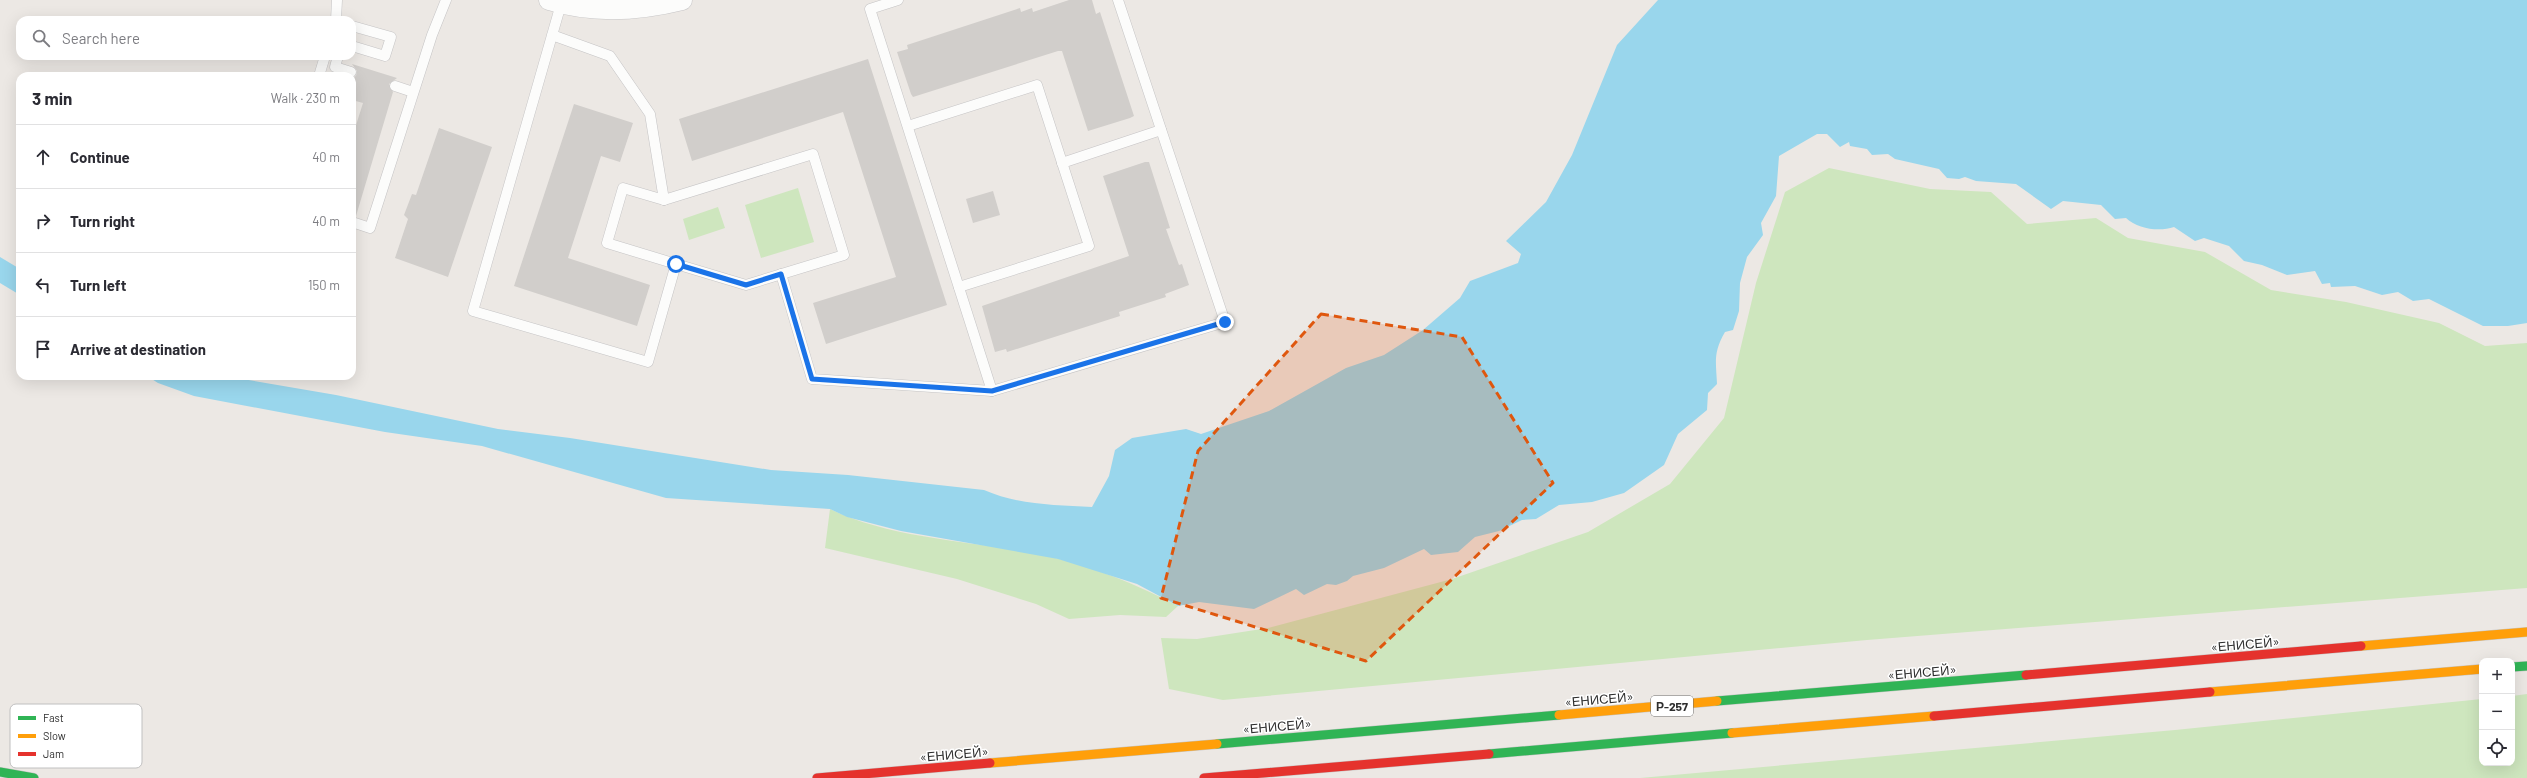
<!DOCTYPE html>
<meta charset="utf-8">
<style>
body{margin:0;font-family:Barlow,sans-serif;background:#f7f7f7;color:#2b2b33}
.controls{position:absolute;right:12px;bottom:12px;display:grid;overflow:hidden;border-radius:8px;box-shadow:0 4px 16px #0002}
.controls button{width:36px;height:36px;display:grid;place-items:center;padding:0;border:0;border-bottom:1px solid #e1e1e2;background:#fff;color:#2b2b33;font:20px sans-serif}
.stop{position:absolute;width:12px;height:12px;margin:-9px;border:3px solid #1a73e8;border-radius:50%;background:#fff}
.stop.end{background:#1a73e8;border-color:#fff;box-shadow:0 1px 4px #0008}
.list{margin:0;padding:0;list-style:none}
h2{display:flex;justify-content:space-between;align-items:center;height:52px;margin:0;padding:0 16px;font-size:17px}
h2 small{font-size:13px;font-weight:400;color:#7c7c81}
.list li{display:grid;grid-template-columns:26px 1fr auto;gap:12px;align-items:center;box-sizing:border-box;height:64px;padding:0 16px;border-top:1px solid #e1e1e2}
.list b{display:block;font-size:15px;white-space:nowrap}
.list em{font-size:13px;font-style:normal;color:#7c7c81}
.icon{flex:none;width:22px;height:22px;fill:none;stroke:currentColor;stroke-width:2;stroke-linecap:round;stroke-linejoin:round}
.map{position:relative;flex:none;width:2527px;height:778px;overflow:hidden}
.search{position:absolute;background:#fff;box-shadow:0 4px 16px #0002;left:16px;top:16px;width:340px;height:44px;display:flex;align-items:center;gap:10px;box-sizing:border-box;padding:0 14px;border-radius:12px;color:#7c7c81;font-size:15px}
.panel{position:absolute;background:#fff;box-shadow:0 4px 16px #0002;left:16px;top:72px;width:340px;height:308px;border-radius:12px}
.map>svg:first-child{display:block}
</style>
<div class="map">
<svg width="2527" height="778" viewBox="0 0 2527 778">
<rect width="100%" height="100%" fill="#ece8e4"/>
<g fill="#cee6be">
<path d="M 1829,168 L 1930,189 L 1991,192 L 2027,224 L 2096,218 L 2128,238 L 2205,252 L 2271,290 L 2346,302 L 2439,323 L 2485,346 L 2527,343 L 2527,588 L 1867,640 L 1223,700 L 1169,689 L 1161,638 L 1197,639 L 1268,628 L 1452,579 L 1588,532 L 1670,484 L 1724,418 L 1756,283 L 1785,192 Z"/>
<path d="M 798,188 L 814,242 L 761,258 L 745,205 Z"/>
<path d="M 718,207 L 725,228 L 689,240 L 683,219 Z"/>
<path d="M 830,509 C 888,537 958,540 1021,551 C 1077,560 1128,580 1178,606 L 1166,617 L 1120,615 L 1069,619 L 1036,604 L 957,579 L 825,548 Z"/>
<path d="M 2527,694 L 2527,778 L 1640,778 L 2175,730 L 2482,699 L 2482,763 L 2512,763 L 2512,696 Z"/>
</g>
<g fill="#99d6ec">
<path d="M 1658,0 L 2527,0 L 2527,323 L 2508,326 L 2483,326 L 2429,299 L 2413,301 L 2398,292 L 2382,295 L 2355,286 L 2331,287 L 2330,283 L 2322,284 L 2315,271 L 2287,275 L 2262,265 L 2244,261 L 2229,246 L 2204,238 L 2195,241 L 2174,227 C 2159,232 2138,229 2126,218 L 2115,219 L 2101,205 L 2063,201 L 2051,209 L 2016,184 L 1976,181 L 1965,177 L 1959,179 L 1947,178 L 1939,169 L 1895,159 L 1888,154 L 1872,155 L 1867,149 L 1850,146 L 1849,142 L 1840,147 L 1827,134 L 1817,134 L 1779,156 L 1776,196 L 1761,223 L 1763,235 L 1747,257 L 1740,283 L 1739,311 L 1733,330 L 1725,332 C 1713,353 1716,361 1717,384 L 1708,393 L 1707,410 L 1678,434 L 1664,465 L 1624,493 L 1592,502 L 1559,505 L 1536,519 L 1522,520 L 1499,531 L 1475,537 L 1458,552 L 1431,555 L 1424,549 L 1384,568 L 1353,576 L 1347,581 L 1336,585 L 1327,584 L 1304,595 L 1296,589 L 1254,609 L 1199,602 L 1178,606 L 1137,584 L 1058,559 L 901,531 L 847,517 L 830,509 L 666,498 L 482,446 L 385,432 L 194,396 L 158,383 L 147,376 L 225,376 L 336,395 L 498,429 L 570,438 L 771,470 L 848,475 L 984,490 C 1018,505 1055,505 1092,507 L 1109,476 L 1115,450 L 1132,438 L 1186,429 L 1201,434 L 1269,411 L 1346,368 L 1384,355 L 1423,330 L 1460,298 L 1470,281 L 1518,263 L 1521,254 L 1506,241 L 1546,202 L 1572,155 L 1617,45 Z"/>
<path d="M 0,257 L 20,269 L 20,295 L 0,283 Z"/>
</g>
<g fill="#d1cecb">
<path d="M 1069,0 L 1092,0 L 1096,14 L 1100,12 L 1134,116 L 1130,118 L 1088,131 L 1062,51 L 1058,51 L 913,97 L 911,94 L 897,52 L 908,49 L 907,45 L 1020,8 L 1021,12 L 1032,8 L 1033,12 Z"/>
<path d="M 868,59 L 947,305 L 826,344 L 813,303 L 896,277 L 843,112 L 692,161 L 679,119 Z"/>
<path d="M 352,64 L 397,78 L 389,84 L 393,92 L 356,216 L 352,215 L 352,138 L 363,103 L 352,100 L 352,78 L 356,76 L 357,71 Z"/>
<path d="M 574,104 L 633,123 L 620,162 L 601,156 L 568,258 L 650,285 L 637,326 L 514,286 Z"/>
<path d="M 439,128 L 492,147 L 448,277 L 395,258 L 408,219 L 404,215 L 412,194 L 416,195 Z"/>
<path d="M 1145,162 L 1149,162 L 1170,228 L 1166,229 L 1179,265 L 1182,264 L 1189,285 L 1165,294 L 1166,297 L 1119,312 L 1120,316 L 1007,352 L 1006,349 L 995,352 L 982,306 L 1129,256 L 1103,176 Z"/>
<path d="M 993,191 L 1000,215 L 973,223 L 966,199 Z"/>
</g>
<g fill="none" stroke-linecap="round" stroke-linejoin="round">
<g stroke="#c5c4c5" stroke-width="11">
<g id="lane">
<path d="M 898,0 L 870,9 L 992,391"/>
<path d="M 336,20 L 337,0"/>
<path d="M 352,26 L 391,37 L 385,56 L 352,46"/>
<path d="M 552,35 L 610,56 L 650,114 L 664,200 L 623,188 L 607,243 L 676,264 L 648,362 L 473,311 L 561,4"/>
<path d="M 338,56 L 335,67 L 351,72"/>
<path d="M 319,76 L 325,56"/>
<path d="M 395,86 L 413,92"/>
<path d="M 908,126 L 1037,85 L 1089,246 L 959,287"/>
<path d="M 1062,163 L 1161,130"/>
<path d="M 664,200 L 813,154 L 844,255 L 746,285 L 676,264"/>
<path d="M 352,222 L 370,228 L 432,35 L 446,0"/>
<path d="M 781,274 L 812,379 L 992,391 L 1225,322 L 1118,0"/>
</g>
</g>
<g stroke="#c5c4c5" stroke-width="21">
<path id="street" d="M 549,0 C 594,14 638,11 682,0"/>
</g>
<g stroke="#c6c5c4" stroke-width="10">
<g id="fast">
<path d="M 2512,667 L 2527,666"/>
<path d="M 1717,701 L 2026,675"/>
<path d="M 1217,744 L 1559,715"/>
<path d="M 1489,754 L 1732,733"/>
<path d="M 0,772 L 34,778"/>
</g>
</g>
<g stroke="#c6c5c4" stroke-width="10">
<g id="slow">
<path d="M 2361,646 L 2527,632"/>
<path d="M 2210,692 L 2482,669"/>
<path d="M 1559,715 L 1717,701"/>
<path d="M 1732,733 L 1934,716"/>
<path d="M 990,763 L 1217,744"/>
</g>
</g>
<g stroke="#c6c5c4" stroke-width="10">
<g id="jam">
<path d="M 2026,675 L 2361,646"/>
<path d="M 1934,716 L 2210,692"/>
<path d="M 817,778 L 990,763"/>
<path d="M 1204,778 L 1489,754"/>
</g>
</g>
<use href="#lane" stroke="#fcfcfb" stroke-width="10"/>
<use href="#street" stroke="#fcfcfb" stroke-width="20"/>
<use href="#fast" stroke="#30b455" stroke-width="9"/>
<use href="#slow" stroke="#ff9f0a" stroke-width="9"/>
<use href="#jam" stroke="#e5322d" stroke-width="9"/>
</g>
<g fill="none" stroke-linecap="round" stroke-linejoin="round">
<path stroke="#1a73e8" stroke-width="5" d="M 676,264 L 746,285 L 781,274 L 812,379 L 992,391 L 1225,322"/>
</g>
<path fill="#df570e" fill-opacity="0.2" stroke="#df570e" stroke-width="3" stroke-dasharray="8 5" stroke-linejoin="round" d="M 1321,314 L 1462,337 L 1553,483 L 1366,661 L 1161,598 L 1198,451 Z"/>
<g text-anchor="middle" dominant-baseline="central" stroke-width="3" stroke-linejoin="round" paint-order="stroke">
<rect fill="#fff" stroke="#6d6d6d" stroke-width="1" x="1651" y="696" width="42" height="20" rx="3"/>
<g font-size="12" font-weight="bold" fill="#2e2e2e">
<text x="1672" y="706">Р-257</text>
</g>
<g font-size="13" fill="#2e2e2e" stroke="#fff">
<text transform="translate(2245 644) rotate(-5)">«ЕНИСЕЙ»</text>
<text transform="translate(1922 672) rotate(-5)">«ЕНИСЕЙ»</text>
<text transform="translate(1599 699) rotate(-5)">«ЕНИСЕЙ»</text>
<text transform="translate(1277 726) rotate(-5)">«ЕНИСЕЙ»</text>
<text transform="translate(954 754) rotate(-5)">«ЕНИСЕЙ»</text>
</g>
</g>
<rect x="10" y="704" width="132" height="64" rx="6" fill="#fff" stroke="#c0c0c0" stroke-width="1"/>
<rect x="18" y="716" width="18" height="4" fill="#30b455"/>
<rect x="18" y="734" width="18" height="4" fill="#ff9f0a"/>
<rect x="18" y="752" width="18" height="4" fill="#e5322d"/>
<g font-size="11" fill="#2e2e2e">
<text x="43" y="722">Fast</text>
<text x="43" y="740">Slow</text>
<text x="43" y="758">Jam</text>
</g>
</svg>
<div class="controls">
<button>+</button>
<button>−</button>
<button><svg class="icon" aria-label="locate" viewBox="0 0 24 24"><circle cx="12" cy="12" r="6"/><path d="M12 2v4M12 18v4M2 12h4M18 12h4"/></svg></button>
</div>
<div class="stop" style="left:676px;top:264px"></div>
<div class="stop end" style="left:1225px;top:322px"></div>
<div class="search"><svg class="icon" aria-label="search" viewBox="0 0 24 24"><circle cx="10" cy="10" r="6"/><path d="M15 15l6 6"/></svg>Search here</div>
<section class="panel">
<h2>3 min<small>Walk · 230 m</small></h2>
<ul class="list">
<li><svg class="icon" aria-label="ahead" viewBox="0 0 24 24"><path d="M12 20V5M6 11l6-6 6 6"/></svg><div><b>Continue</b></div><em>40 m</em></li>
<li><svg class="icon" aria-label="right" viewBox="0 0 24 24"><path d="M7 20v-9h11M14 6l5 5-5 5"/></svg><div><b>Turn right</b></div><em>40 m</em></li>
<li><svg class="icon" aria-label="left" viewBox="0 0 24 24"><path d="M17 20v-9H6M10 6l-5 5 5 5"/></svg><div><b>Turn left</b></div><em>150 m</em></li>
<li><svg class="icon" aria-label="arrive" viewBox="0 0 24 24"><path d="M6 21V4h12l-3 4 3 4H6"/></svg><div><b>Arrive at destination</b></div></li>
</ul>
</section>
</div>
